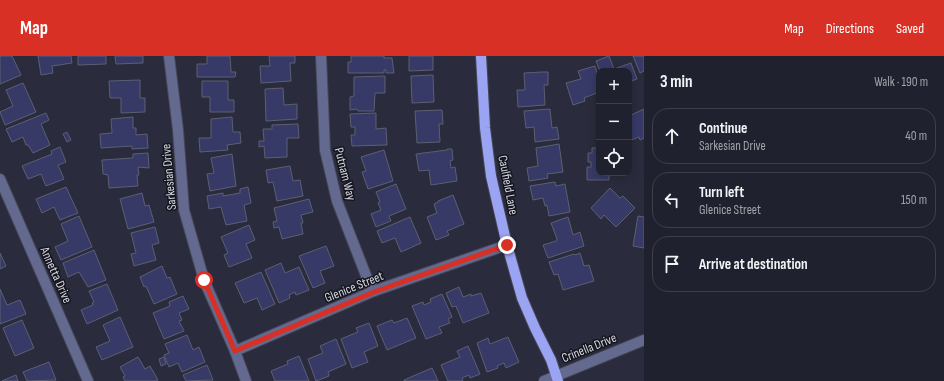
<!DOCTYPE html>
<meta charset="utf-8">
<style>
body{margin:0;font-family:"Sofia Sans Condensed",sans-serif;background:#2d2e3a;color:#f1f3f6}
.controls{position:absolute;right:12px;top:12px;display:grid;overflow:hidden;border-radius:8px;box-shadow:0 2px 10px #0003}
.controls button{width:36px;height:36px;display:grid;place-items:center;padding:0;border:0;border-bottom:1px solid #3d3e4a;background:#20212e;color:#f1f3f6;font:20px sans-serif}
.stop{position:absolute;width:12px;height:12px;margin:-9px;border:3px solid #d93025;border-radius:50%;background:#fff}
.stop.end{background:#d93025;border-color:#fff;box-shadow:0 1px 4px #0008}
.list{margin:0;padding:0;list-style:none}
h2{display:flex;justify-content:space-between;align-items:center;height:52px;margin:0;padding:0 16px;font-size:17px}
h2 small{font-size:13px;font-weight:400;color:#a2a3aa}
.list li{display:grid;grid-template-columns:26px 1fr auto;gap:12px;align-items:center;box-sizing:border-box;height:56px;margin:0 8px 8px;padding:0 8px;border:1px solid #3d3e4a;border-radius:16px}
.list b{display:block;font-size:15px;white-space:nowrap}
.list p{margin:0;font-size:13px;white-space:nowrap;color:#a2a3aa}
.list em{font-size:13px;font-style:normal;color:#a2a3aa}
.icon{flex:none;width:22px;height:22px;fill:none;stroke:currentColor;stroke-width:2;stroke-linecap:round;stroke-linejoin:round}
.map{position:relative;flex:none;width:644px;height:325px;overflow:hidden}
header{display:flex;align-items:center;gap:24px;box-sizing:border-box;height:56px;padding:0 20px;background:#d93025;color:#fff}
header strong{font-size:19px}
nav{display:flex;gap:22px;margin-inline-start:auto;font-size:14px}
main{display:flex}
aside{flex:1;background:#20212e}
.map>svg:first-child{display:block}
</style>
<header>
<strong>Map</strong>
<nav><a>Map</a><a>Directions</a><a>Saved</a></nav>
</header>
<main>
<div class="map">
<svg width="644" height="325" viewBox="0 0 644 325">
<rect width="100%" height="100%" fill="#2a2c3d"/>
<g fill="#373a66" stroke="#5c5f73">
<path d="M 0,0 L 12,0 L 21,19 L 0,28 Z"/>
<path d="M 38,0 L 71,0 L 72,7 L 52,10 L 53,17 L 41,19 Z"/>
<path d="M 78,0 L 106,0 L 106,8 L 78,9 Z"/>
<path d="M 115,0 L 143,0 L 143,7 L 116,8 Z"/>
<path d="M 207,0 L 230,0 L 231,16 L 236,16 L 235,21 L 197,21 L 197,8 L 207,8 Z"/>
<path d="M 269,0 L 295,0 L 295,7 L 290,7 L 291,25 L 261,27 L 260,10 L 270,10 Z"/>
<path d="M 351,0 L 384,0 L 384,2 L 392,2 L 394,17 L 386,17 L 386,14 L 384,14 L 384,17 L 348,17 L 348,6 L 351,6 Z"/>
<path d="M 409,0 L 433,0 L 433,14 L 409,15 Z"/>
<path d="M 609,0 L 614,13 L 631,7 L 637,23 L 629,26 L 629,15 L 600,15 L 596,5 Z"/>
<path d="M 633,0 L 644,0 L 644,15 L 640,17 Z"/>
<path d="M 595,10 L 599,25 L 599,36 L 584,42 L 585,45 L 573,49 L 566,27 L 581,23 L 578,15 Z"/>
<path d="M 542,16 L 548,16 L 548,29 L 544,29 L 545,49 L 518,51 L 517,34 L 525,34 L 524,17 Z"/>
<path d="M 433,19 L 434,46 L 412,47 L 411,20 Z"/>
<path d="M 385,20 L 385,37 L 375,37 L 374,55 L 358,55 L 357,53 L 350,54 L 350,41 L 354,40 L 354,21 Z"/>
<path d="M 140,24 L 140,42 L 145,42 L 145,56 L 121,57 L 121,42 L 110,42 L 109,25 Z"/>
<path d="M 202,25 L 228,25 L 228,44 L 234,44 L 234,56 L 210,56 L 210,41 L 202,41 Z"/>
<path d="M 23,27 L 36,56 L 5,69 L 0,56 L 13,50 L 6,34 Z"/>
<path d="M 283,32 L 284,49 L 297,48 L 297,63 L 266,65 L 265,33 Z"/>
<path d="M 550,53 L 552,72 L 557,71 L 559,83 L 535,86 L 534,71 L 526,72 L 524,55 Z"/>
<path d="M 644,53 L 644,82 L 640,84 L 639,81 L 629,85 L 629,60 Z"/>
<path d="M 442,54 L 443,68 L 439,68 L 440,86 L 417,87 L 415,55 Z"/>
<path d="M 46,57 L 49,64 L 41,68 L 50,89 L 33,97 L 28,89 L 26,89 L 23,81 L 12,86 L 6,73 Z"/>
<path d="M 376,57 L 376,73 L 386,72 L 387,89 L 352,90 L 351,79 L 355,79 L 355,71 L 351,71 L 350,58 Z"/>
<path d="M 133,61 L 133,72 L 136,72 L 136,79 L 147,78 L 148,92 L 132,93 L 132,90 L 101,92 L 100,78 L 112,77 L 111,63 Z"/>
<path d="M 232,61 L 233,76 L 240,76 L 241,87 L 227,89 L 228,94 L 200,96 L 199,82 L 211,82 L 211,63 Z"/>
<path d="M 298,68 L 299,82 L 287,82 L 287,101 L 265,102 L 264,90 L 259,91 L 259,85 L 264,85 L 263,73 L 272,73 L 272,69 Z"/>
<path d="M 67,76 L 71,84 L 67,86 L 63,78 Z"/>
<path d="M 559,88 L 563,116 L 547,118 L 548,122 L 529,125 L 527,112 L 538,110 L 536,92 Z"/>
<path d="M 60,91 L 66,106 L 58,109 L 64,123 L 46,130 L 41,118 L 28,123 L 22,110 L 52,98 L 51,95 Z"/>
<path d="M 592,92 L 599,92 L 599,117 L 609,117 L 609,124 L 587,124 L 587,111 L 591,111 L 591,106 L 588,106 L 588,97 L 592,97 Z"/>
<path d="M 447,93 L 452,93 L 453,104 L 450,105 L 451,112 L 455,111 L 457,125 L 431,129 L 429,114 L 419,115 L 416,98 L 447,94 Z"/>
<path d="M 384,94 L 393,125 L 368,133 L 362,116 L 366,115 L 361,101 Z"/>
<path d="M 148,97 L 149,112 L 138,111 L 139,119 L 137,119 L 138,130 L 109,132 L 108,119 L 103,118 L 102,104 L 133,102 L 133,98 Z"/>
<path d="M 232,98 L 236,130 L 210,135 L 207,118 L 214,117 L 211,102 Z"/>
<path d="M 290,110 L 293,125 L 300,124 L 303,140 L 277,145 L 273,126 L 268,127 L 266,114 Z"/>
<path d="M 555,126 L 556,130 L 565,128 L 570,156 L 549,160 L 547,149 L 545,150 L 543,142 L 533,144 L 530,130 Z"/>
<path d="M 396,128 L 406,153 L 389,160 L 391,165 L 376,171 L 371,158 L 381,154 L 378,147 L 380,146 L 376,136 Z"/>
<path d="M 66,131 L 78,157 L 60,164 L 54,151 L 42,157 L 36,143 Z"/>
<path d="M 248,131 L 251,147 L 244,149 L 247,165 L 226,169 L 221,151 L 209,153 L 207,140 L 223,137 L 223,140 L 240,137 L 240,133 Z"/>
<path d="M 610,132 L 620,142 L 623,140 L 635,152 L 616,171 L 604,159 L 601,163 L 591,152 Z"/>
<path d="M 142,137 L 145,150 L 149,149 L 154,166 L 128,173 L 120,143 Z"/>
<path d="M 453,139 L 464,168 L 447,175 L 449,179 L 436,184 L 427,161 L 437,157 L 434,148 L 438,146 L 438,145 Z"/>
<path d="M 309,143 L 313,156 L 301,159 L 303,167 L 301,167 L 303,178 L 282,183 L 279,171 L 274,172 L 273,166 L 277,165 L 274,152 Z"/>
<path d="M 79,160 L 92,191 L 61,204 L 55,191 L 68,185 L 61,168 Z"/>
<path d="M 638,160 L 644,161 L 644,192 L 633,190 Z"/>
<path d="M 410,161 L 421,187 L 401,196 L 395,182 L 382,187 L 377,175 Z"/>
<path d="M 568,161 L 573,179 L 580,176 L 584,190 L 548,202 L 543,189 L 556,185 L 557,183 L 551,167 Z"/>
<path d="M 249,169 L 255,184 L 246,188 L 252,202 L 229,211 L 224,199 L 228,197 L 221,181 Z"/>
<path d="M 155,171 L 159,187 L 152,189 L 156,204 L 134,210 L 131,198 L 136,197 L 131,177 Z"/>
<path d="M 326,190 L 334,210 L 320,215 L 325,227 L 313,232 L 299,200 Z"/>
<path d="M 94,194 L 106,224 L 88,231 L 79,216 L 68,221 L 63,207 Z"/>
<path d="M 0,197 L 6,210 L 0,213 Z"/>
<path d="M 580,197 L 584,210 L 589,209 L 594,225 L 563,234 L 558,218 L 554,219 L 549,206 L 574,198 L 575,199 Z"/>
<path d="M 281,207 L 285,217 L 299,211 L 309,234 L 296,239 L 295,236 L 289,239 L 290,242 L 279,247 L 265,214 Z"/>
<path d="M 162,210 L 167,222 L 170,221 L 177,238 L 154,248 L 146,230 L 144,231 L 140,221 Z"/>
<path d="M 261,216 L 275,248 L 262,254 L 257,242 L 244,247 L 235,227 Z"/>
<path d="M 107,228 L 118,254 L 87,268 L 81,254 L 93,249 L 92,247 L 94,246 L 89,235 Z"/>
<path d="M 459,231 L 463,241 L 471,238 L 471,240 L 481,237 L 489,257 L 463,267 L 456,250 L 452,251 L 446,237 Z"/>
<path d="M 0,233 L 7,249 L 20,244 L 26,258 L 0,268 Z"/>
<path d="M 442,238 L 452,261 L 448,263 L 450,267 L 439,271 L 442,277 L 426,283 L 412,250 L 423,246 L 424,249 L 431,246 L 430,243 Z"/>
<path d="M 183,240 L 189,253 L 179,257 L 182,264 L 179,265 L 184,275 L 164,283 L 153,257 L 170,250 L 169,246 Z"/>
<path d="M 120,261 L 133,291 L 102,304 L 96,291 L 110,285 L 103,269 Z"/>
<path d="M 407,262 L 416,282 L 387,294 L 377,270 L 392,264 L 394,267 Z"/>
<path d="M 22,264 L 34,292 L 15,300 L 3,272 Z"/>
<path d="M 369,267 L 378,290 L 364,296 L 368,306 L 352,312 L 341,283 L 358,276 L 356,272 Z"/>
<path d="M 187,279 L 193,294 L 199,291 L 205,306 L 182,316 L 178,307 L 169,311 L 164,299 L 169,297 L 165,288 Z"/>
<path d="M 508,281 L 519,306 L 506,312 L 504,307 L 497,310 L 498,312 L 487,316 L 477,287 L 488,282 L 490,288 Z"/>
<path d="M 336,283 L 346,308 L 328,316 L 329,320 L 316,325 L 308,303 L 323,297 L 320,290 Z"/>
<path d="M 468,290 L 480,318 L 470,322 L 469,319 L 462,322 L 463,325 L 448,325 L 441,309 L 460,301 L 457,295 Z"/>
<path d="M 299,300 L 309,325 L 275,325 L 271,315 L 288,308 L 287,305 Z"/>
<path d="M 138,301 L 145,313 L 150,310 L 158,324 L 156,325 L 125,325 L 123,321 L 125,320 L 120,311 Z"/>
<path d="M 164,301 L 166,308 L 161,310 L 159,303 Z"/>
<path d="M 49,306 L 56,324 L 27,325 L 23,316 Z"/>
<path d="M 207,309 L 213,324 L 186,325 L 183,319 Z"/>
<path d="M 432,312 L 438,325 L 404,325 L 404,324 Z"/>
<path d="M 16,319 L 18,325 L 2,325 Z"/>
</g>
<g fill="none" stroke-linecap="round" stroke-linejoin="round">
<g stroke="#464758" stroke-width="12">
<g id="minor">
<path d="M 169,0 L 178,74 L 184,154 L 204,224 L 235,295 L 246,325"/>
<path d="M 321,0 L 325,94 L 337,145 L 367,222 L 374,235"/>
<path d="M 0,123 L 88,325"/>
<path d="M 235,295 L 374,235 L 507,189"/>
<path d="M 544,325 L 644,284"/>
</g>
</g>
<g stroke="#464758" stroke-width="12">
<path id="major" d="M 481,0 L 485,72 L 491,120 L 507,189 L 522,242 L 535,272 L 551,304 L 558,325"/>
</g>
<use href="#minor" stroke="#646990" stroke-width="10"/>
<use href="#major" stroke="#9ba4f3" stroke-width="10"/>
</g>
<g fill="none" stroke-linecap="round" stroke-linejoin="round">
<path stroke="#d93025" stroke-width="5" d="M 204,224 L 235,295 L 374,236 L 507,189"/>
</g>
<g text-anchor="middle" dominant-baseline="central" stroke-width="3" stroke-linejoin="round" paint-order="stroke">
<g font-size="13" fill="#d6d7e3" stroke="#14151d">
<text transform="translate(345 118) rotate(76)">Putnam Way</text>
<text transform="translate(169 121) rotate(-95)">Sarkesian Drive</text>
<text transform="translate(508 129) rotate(79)">Caulfield Lane</text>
<text transform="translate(56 219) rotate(66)">Annetta Drive</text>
<text transform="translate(354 231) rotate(-22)">Glenice Street</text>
<text transform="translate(589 292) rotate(-22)">Crinella Drive</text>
</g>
</g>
</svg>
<div class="controls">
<button>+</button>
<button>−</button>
<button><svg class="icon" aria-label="locate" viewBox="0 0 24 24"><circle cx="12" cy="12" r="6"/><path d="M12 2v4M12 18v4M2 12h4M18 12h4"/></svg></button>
</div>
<div class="stop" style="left:204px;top:224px"></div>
<div class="stop end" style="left:507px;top:189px"></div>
</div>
<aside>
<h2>3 min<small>Walk · 190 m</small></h2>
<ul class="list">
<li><svg class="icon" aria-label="ahead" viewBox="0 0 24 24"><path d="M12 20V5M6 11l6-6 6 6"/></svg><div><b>Continue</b><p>Sarkesian Drive</p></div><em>40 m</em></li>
<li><svg class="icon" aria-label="left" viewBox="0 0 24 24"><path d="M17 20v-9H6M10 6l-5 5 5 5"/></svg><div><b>Turn left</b><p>Glenice Street</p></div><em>150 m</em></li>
<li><svg class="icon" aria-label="arrive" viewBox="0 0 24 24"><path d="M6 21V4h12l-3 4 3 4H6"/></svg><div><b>Arrive at destination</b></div></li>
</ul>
</aside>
</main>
